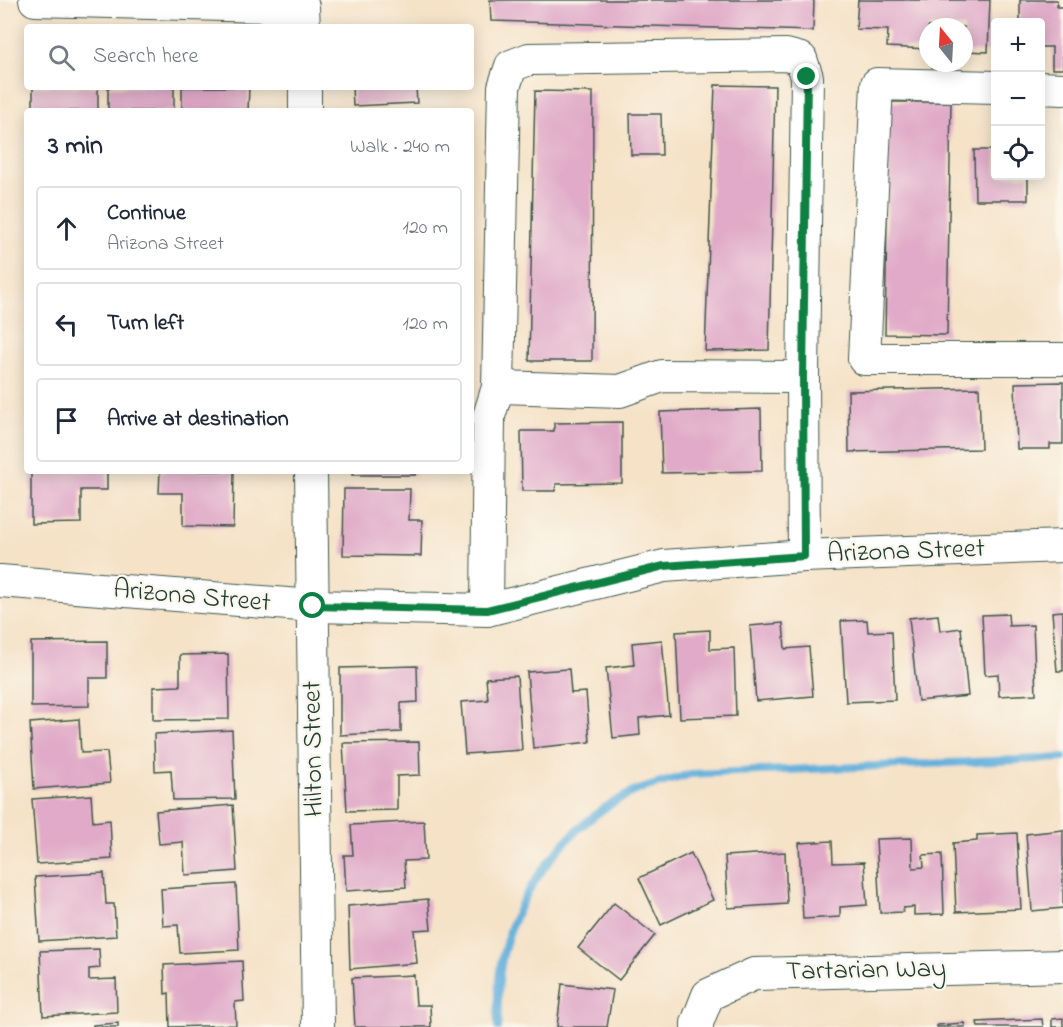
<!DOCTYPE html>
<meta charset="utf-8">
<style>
body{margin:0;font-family:"Indie Flower",sans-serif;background:#f6f6f7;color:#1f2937}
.controls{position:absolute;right:18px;top:18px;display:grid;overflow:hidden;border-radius:6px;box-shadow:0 3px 15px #0003}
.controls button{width:54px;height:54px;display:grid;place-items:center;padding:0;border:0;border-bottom:2px solid #e0e1e3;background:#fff;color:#1f2937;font:30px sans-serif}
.compass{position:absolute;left:919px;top:18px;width:54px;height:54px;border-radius:50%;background:#fff;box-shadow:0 3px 15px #0003;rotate:342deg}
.stop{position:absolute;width:18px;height:18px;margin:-14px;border:4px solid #0b8043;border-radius:50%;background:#fff}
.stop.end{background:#0b8043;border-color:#fff;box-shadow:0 2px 6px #0008}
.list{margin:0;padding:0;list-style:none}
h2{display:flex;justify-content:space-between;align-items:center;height:78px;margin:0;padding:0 24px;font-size:26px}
h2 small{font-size:20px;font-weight:400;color:#747a83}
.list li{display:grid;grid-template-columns:39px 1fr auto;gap:18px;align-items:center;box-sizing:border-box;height:84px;margin:0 12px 12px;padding:0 12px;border:2px solid #e0e1e3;border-radius:6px}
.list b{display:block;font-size:22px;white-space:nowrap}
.list p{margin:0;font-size:20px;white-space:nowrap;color:#747a83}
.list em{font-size:20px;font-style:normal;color:#747a83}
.icon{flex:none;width:33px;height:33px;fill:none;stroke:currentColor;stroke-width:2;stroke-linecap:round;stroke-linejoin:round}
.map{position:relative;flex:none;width:1063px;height:1027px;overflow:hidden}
.search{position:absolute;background:#fff;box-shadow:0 3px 15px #0003;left:24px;top:24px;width:450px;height:66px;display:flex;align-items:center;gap:15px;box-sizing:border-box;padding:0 21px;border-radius:6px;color:#747a83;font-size:22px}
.panel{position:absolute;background:#fff;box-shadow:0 3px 15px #0003;left:24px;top:108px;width:450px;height:366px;border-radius:6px}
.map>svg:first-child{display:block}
</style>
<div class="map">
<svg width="1063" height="1027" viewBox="0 0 1063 1027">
<rect width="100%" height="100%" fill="#fbf7ec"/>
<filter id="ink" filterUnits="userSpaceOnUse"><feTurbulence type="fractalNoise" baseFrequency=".0167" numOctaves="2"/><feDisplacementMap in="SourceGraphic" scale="12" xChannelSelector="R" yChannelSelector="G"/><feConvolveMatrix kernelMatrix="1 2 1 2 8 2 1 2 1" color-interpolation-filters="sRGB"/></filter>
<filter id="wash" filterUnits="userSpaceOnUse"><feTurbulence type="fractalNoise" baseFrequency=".008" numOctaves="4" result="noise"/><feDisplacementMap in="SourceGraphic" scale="24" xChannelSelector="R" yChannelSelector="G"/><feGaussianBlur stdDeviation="1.35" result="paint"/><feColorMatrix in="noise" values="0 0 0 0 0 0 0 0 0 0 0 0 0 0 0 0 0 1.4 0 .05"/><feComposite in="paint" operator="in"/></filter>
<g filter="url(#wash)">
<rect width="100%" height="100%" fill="#f5e2c7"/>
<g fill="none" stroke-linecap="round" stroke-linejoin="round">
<path stroke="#61afdb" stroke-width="8" d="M 498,1027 C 497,1008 498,977 502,959 C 516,890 573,817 638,790 C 655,784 673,780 690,774 L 1063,758"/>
</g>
<g id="blocks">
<g fill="#e0aac8">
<path d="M 490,0 L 814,0 L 813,31 L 491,21 Z"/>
<path d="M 858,0 L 990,0 L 988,52 L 964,51 L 964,27 L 928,27 L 928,49 L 887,47 L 888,30 L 856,29 Z"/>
<path d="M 1020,0 L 1057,0 L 1057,7 L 1063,7 L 1063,69 L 1052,69 L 1052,47 L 1040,47 L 1040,22 L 1020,22 Z"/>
<path d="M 715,85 L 775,86 L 769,350 L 705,351 Z"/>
<rect x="33" y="87" width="65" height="24"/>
<rect x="108" y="87" width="66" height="24"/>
<path d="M 182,87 L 249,87 L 248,111 L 182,111 Z"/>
<path d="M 352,87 L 416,87 L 417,103 L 353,106 Z"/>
<path d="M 535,91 L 593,92 L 592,361 L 529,361 Z"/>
<path d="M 889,102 L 951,102 L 947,335 L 885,334 Z"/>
<path d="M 630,114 L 661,114 L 662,155 L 631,155 Z"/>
<path d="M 974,150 L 996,150 L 996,176 L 1028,176 L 1028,200 L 975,200 Z"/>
<path d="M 1063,382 L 1063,444 L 1050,444 L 1050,449 L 1017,449 L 1015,383 Z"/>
<path d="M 979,388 L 981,449 L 849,452 L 848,391 Z"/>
<path d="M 761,409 L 762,471 L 662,473 L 660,412 Z"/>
<path d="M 622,422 L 622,483 L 556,484 L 555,491 L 522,491 L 521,431 L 554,431 L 554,423 Z"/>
<path d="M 31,471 L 107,471 L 107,490 L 81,490 L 81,523 L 31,524 Z"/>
<path d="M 160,471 L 234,471 L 233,527 L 183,526 L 183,493 L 159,493 Z"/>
<rect x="352" y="471" width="63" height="4"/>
<path d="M 344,489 L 410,489 L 409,520 L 422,520 L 421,556 L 343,555 Z"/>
<path d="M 1063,611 L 1063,671 L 1057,671 L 1052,612 Z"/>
<path d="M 1008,614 L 1009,626 L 1033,625 L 1036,694 L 999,696 L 998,674 L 985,675 L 982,615 Z"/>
<path d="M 938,615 L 940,631 L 961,628 L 968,696 L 918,701 L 909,618 Z"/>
<path d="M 867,620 L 868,632 L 892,631 L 895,700 L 846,702 L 841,621 Z"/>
<path d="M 783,623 L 785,649 L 809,647 L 813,696 L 756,701 L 750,626 Z"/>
<path d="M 710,630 L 710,649 L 734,648 L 736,716 L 680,718 L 676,632 Z"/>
<path d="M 662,640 L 669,715 L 639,718 L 640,735 L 613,738 L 606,668 L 634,665 L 632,643 Z"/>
<path d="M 107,641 L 107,678 L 89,678 L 89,706 L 31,707 L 31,642 Z"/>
<path d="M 228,654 L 229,719 L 153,720 L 153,687 L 180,686 L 180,655 Z"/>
<path d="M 417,666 L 418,702 L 401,703 L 401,732 L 340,735 L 340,668 Z"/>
<path d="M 569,669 L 571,693 L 586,692 L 590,742 L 533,748 L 527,672 Z"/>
<path d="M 517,676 L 522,750 L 465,754 L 461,702 L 488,700 L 486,678 Z"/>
<path d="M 79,719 L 81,753 L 107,752 L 110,783 L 34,789 L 30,723 Z"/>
<path d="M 232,730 L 235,799 L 173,800 L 171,770 L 155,771 L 154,734 Z"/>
<path d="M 419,742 L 420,775 L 397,776 L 397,810 L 347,811 L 343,743 Z"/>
<path d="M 91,795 L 93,822 L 110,820 L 112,859 L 37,864 L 32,799 Z"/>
<path d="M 233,805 L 237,871 L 185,875 L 183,842 L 159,844 L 156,811 Z"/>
<path d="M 424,821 L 426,860 L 404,861 L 406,887 L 346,891 L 344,855 L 353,855 L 351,825 Z"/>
<path d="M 1063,830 L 1063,908 L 1032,911 L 1026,834 Z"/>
<path d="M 1017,833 L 1021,909 L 956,912 L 953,843 L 977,841 L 977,835 Z"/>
<path d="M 912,838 L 913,868 L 924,867 L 923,855 L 942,854 L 944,914 L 914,915 L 914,907 L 903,908 L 903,912 L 880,913 L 876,839 Z"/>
<path d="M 832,841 L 833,863 L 864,862 L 867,905 L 840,907 L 840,917 L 803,919 L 799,843 Z"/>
<path d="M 785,852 L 787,904 L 728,908 L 725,856 Z"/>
<path d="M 691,853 L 713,900 L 661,925 L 639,878 Z"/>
<path d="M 104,873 L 106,904 L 114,904 L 116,936 L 39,941 L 35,877 Z"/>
<path d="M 236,884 L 239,950 L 180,953 L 178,925 L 163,926 L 161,889 Z"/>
<path d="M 428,899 L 431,929 L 414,930 L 417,963 L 350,969 L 348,906 Z"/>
<path d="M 614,903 L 655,935 L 619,980 L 578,948 Z"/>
<path d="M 99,949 L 100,968 L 89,969 L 89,980 L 116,979 L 117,1012 L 43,1016 L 40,951 Z"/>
<path d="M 242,961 L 244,1001 L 235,1002 L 236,1025 L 170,1027 L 169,993 L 165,994 L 164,965 Z"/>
<path d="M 414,975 L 416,1005 L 430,1005 L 431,1027 L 355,1027 L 352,978 Z"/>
<path d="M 562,984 L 613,990 L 607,1027 L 557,1027 Z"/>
<path d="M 1063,1018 L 1063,1027 L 1052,1027 L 1052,1019 Z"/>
<path d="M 1042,1019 L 1043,1027 L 978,1027 L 977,1022 Z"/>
<path d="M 118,1023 L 118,1027 L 93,1027 L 93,1025 Z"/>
<path d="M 964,1023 L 965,1027 L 937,1027 L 937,1025 Z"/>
</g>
</g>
</g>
<g filter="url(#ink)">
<use href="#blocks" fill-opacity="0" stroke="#3f564a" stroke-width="1.5"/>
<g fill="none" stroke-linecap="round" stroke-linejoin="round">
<g stroke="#3f564a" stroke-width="34">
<g id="minor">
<path d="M 35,0 L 303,7 L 304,27"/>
<path d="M 305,87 L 305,111"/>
<path d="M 996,87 L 877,84 L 864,359 L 1063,359"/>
<path d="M 1040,88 L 1063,89"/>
<path d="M 498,387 L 620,391 L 662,376 L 803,377"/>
<path d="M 311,471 L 318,1027"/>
<path d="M 0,581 L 313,606 L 487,610 L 664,566 L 804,556 L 1063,546"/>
<path d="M 487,610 L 489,416 L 498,387 L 504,87 L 511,66 L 529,59 L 786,55 L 801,59 L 807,77 L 803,377 L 804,556"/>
<path d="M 697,1027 L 697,1023 L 708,995 L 754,974 L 1063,966"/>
</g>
</g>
<use href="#minor" stroke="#fff" stroke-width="32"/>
</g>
</g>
<g fill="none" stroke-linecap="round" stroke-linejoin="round" filter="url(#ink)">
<path stroke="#0b8043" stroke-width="8" d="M 313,606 L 487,610 L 664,566 L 804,556 L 803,377 L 807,77"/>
</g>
<g text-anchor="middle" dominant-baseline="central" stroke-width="4.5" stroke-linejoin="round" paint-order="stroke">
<g font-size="27" fill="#1f3d34" stroke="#fbf7ec">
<text transform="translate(906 552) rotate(-2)">Arizona Street</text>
<text transform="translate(192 597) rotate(5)">Arizona Street</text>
<text transform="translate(314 749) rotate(-91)">Hilton Street</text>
<text transform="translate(866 971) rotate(-1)">Tartarian Way</text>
</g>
</g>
</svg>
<div class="controls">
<button>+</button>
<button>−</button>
<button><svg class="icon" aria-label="locate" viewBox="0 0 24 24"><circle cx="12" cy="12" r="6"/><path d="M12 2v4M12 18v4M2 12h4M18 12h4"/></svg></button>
</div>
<svg class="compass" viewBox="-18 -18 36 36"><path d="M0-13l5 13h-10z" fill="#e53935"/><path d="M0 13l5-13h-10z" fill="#747a83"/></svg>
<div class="stop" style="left:313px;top:606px"></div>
<div class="stop end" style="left:807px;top:77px"></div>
<div class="search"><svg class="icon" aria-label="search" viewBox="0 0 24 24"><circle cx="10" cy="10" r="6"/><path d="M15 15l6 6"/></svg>Search here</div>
<section class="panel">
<h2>3 min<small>Walk · 240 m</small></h2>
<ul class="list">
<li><svg class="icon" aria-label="ahead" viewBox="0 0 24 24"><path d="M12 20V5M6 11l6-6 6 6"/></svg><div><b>Continue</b><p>Arizona Street</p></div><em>120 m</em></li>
<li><svg class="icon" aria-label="left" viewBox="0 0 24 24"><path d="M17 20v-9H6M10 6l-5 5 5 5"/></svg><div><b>Turn left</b></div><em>120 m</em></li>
<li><svg class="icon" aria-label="arrive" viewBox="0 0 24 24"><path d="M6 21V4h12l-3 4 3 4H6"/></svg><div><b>Arrive at destination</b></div></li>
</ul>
</section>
</div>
